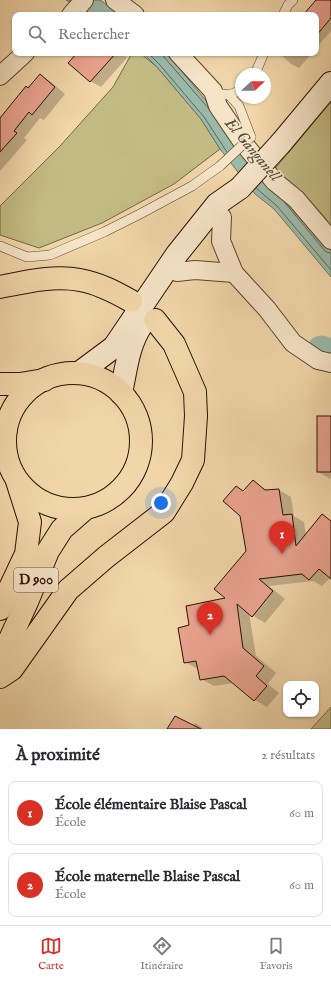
<!DOCTYPE html>
<html lang="fr">
<meta charset="utf-8">
<style>
body{margin:0;font-family:"IM FELL English",serif;background:#f2f2f3;color:#2b2b33}
.controls{position:absolute;right:12px;bottom:12px;display:grid;overflow:hidden;border-radius:8px;box-shadow:0 1px 3px #0004}
.controls button{width:36px;height:36px;display:grid;place-items:center;padding:0;border:0;border-bottom:1px solid #e1e1e2;background:#fff;color:#2b2b33;font:20px sans-serif}
.compass{position:absolute;left:235px;top:68px;width:36px;height:36px;border-radius:50%;background:#fff;box-shadow:0 1px 3px #0004;rotate:68deg}
.you{position:absolute;left:161px;top:503px;width:14px;height:14px;margin:-10px;border:3px solid #fff;border-radius:50%;background:#1a73e8;box-shadow:0 0 0 6px #1a73e833}
.badge{display:grid;place-items:center;width:26px;height:26px;border-radius:50%;background:#d93025;color:#fff;font-size:13px;font-weight:700}
.pin{position:absolute;translate:-50% -33px;filter:drop-shadow(0 1px 2px #0008)}
.pin::after{content:'';position:absolute;top:21px;width:14px;height:12px;background:inherit;clip-path:polygon(0 0,100% 0,50% 100%)}
.list{margin:0;padding:0;list-style:none}
h2{display:flex;justify-content:space-between;align-items:center;height:52px;margin:0;padding:0 16px;font-size:17px}
h2 small{font-size:13px;font-weight:400;color:#7c7c81}
.list li{display:grid;grid-template-columns:26px 1fr auto;gap:12px;align-items:center;box-sizing:border-box;height:64px;margin:0 8px 8px;padding:0 8px;border:1px solid #e1e1e2;border-radius:8px}
.list b{display:block;font-size:15px;white-space:nowrap}
.list p{margin:0;font-size:13px;white-space:nowrap;color:#7c7c81}
.list em{font-size:13px;font-style:normal;color:#7c7c81}
.icon{flex:none;width:22px;height:22px;fill:none;stroke:currentColor;stroke-width:2;stroke-linecap:round;stroke-linejoin:round}
.map{position:relative;flex:none;width:331px;height:729px;overflow:hidden}
.search{position:absolute;background:#fff;box-shadow:0 1px 3px #0004;left:12px;right:12px;top:12px;height:44px;display:flex;align-items:center;gap:10px;box-sizing:border-box;padding:0 14px;border-radius:8px;color:#7c7c81;font-size:15px}
.sheet{height:196px;background:#fff}
nav{display:flex;justify-content:space-around;align-items:center;box-sizing:border-box;height:56px;border-top:1px solid #e1e1e2;background:#fff;font-size:11px;color:#7c7c81}
nav a{display:grid;justify-items:center;gap:2px}
nav .on{color:#d93025}
.map>svg:first-child{display:block}
</style>
<div class="map">
<svg width="331" height="729" viewBox="0 0 331 729">
<rect width="100%" height="100%" fill="#f1d6aa"/>
<filter id="stains"><feTurbulence type="fractalNoise" baseFrequency=".005" numOctaves="4"/><feColorMatrix values="0 0 0 0 .2 0 0 0 0 .09 0 0 0 0 .02 0 0 0 .5 -.17"/></filter>
<radialGradient id="worn" r=".72"><stop offset=".6" stop-color="#630" stop-opacity="0"/><stop offset="1" stop-color="#630" stop-opacity=".3"/></radialGradient>
<g fill="#c2bb83" stroke="#756742">
<path d="M 132,53 L 140,53 L 157,67 L 201,119 L 220,149 L 174,184 L 102,223 L 39,248 L 0,235 L 0,206 L 60,146 L 113,87 Z"/>
<path d="M 331,102 L 331,230 L 273,171 Z"/>
<path d="M 331,707 L 331,729 L 311,729 Z"/>
</g>
<g fill="#9bb9aa" stroke="#6d7766">
<path d="M 66,0 L 100,0 L 121,15 L 93,15 Z"/>
<path d="M 143,53 L 166,53 L 169,56 L 331,251 L 331,277 L 274,209 L 255,194 L 220,149 L 201,119 L 157,67 Z"/>
</g>
<g fill="#0003">
<path d="M 317,0 L 331,0 L 331,31 L 316,48 L 316,15 L 305,15 Z"/>
<path d="M 78,53 L 122,53 L 127,58 L 101,87 L 90,81 Z"/>
<path d="M 280,53 L 312,53 L 299,68 L 291,64 L 280,54 Z"/>
<path d="M 40,75 L 51,82 L 65,94 L 44,120 L 40,118 L 24,138 L 27,140 L 0,171 L 0,118 L 29,89 Z"/>
<path d="M 331,417 L 331,479 L 318,472 Z"/>
<path d="M 253,482 L 268,491 L 279,490 L 291,497 L 294,516 L 304,522 L 306,535 L 322,516 L 331,521 L 331,577 L 322,586 L 313,581 L 269,586 L 285,599 L 265,623 L 249,613 L 256,656 L 276,673 L 268,684 L 279,693 L 267,707 L 255,700 L 234,683 L 214,686 L 201,679 L 198,669 L 185,662 L 190,626 L 227,598 L 247,551 L 236,487 L 244,492 Z"/>
<path d="M 195,723 L 204,729 L 171,729 L 193,726 Z"/>
</g>
<g fill="none" stroke-linecap="round" stroke-linejoin="round">
<g stroke="#626655" stroke-width="1">
<path d="M 148,53 L 160,65 L 204,117 L 227,152"/>
<path d="M 163,53 L 164,57 L 209,109"/>
<path d="M 256,188 L 277,206 L 331,270"/>
<path d="M 285,203 L 326,252 L 331,253"/>
</g>
<path stroke="#9bb9aa" stroke-width="27" d="M 321,349 L 331,352"/>
</g>
<g fill="#e9a28f" stroke="#281300">
<path d="M 316,0 L 331,0 L 331,18 L 316,36 L 316,15 L 303,15 Z"/>
<path d="M 77,53 L 116,53 L 90,82 L 68,63 Z"/>
<path d="M 40,74 L 55,87 L 32,115 L 29,112 L 14,131 L 17,133 L 0,152 L 0,118 L 26,86 L 28,88 Z"/>
<rect x="317" y="416" width="14" height="56"/>
<path d="M 253,480 L 265,490 L 279,489 L 283,515 L 292,514 L 296,546 L 322,514 L 331,521 L 331,579 L 319,569 L 309,580 L 302,574 L 259,579 L 273,591 L 252,617 L 237,604 L 243,648 L 264,666 L 256,676 L 267,686 L 254,701 L 224,676 L 200,680 L 196,661 L 184,663 L 178,628 L 189,625 L 186,606 L 225,598 L 214,589 L 246,551 L 240,516 L 223,501 L 236,486 L 243,491 Z"/>
<path d="M 175,716 L 201,729 L 167,729 Z"/>
</g>
<g fill="none" stroke-linecap="round" stroke-linejoin="round">
<g stroke="#5a442a" stroke-width="10">
<g id="service">
<path d="M 283,15 L 288,5 L 293,0"/>
<path d="M 255,74 L 264,53"/>
<path d="M 223,94 L 229,95 L 241,90"/>
<path d="M 229,95 L 239,106 L 251,137"/>
<path d="M 0,246 L 27,257 L 50,255 L 104,232 L 140,214 L 192,186 L 220,166"/>
</g>
</g>
<g stroke="#5a442a" stroke-width="20">
<g id="minor">
<path d="M 115,0 L 135,15"/>
<path d="M 71,15 L 84,0"/>
<path d="M 178,53 L 213,91 L 218,106 L 241,140 L 274,181 L 296,199 L 331,240"/>
<path d="M 0,76 L 25,53"/>
<path d="M 222,217 L 221,241 L 234,273 L 267,309 L 293,343 L 318,360 L 331,363"/>
<path d="M 177,272 L 195,270 L 234,273"/>
</g>
</g>
<g stroke="#281300" stroke-width="24">
<g id="secondary">
<path d="M 281,143 L 331,83"/>
<path d="M 79,373 L 114,347 L 177,254 L 217,204 L 240,188"/>
<path d="M 121,393 C 126,370 128,346 141,326"/>
</g>
</g>
<g stroke="#281300" stroke-width="24">
<g id="primary">
<circle cx="73" cy="441" r="68"/>
<path d="M 0,609 L 26,554 L 30,522 L 17,481"/>
<path d="M 0,661 L 27,602 L 48,551 L 62,529 L 86,508"/>
</g>
</g>
<g stroke="#281300" stroke-width="24">
<g id="trunk">
<path d="M 0,287 C 25,282 54,275 80,280 C 98,283 115,292 131,301"/>
<path d="M 0,384 L 20,384 L 44,380"/>
<path d="M 0,422 L 6,429"/>
<path d="M 0,677 L 12,669 L 68,590 L 106,557 L 164,512 L 182,483 L 193,460 L 196,416 L 195,392 L 174,344 L 155,320"/>
</g>
</g>
<use href="#service" stroke="#f6e4c8" stroke-width="9"/>
<use href="#minor" stroke="#f6e4c8" stroke-width="18"/>
<use href="#secondary" stroke="#f6e4c8" stroke-width="22"/>
<use href="#primary" stroke="#f1d6aa" stroke-width="22"/>
<use href="#trunk" stroke="#f1d6aa" stroke-width="22"/>
<g stroke="#5a442a" stroke-width="10" stroke-linecap="butt">
<path id="service-bridge" d="M 220,166 L 251,137"/>
</g>
<g stroke="#281300" stroke-width="24" stroke-linecap="butt">
<path id="secondary-bridge" d="M 240,188 L 281,143"/>
</g>
<use href="#service-bridge" stroke="#f6e4c8" stroke-width="9"/>
<use href="#secondary-bridge" stroke="#f6e4c8" stroke-width="22"/>
</g>
<g text-anchor="middle" dominant-baseline="central" stroke-width="3" stroke-linejoin="round" paint-order="stroke">
<rect fill="#f6e4c8" stroke="#66523c" stroke-width="1" x="14" y="568" width="44" height="24" rx="3"/>
<g font-size="14" font-weight="bold" fill="#281300">
<text x="36" y="580">D 900</text>
</g>
<g font-size="16" font-style="italic" fill="#504d3c" stroke="#f6e4c8">
<text transform="translate(252 150) rotate(50)">El Ganganell</text>
</g>
</g>
<rect width="100%" height="100%" filter="url(#stains)"/>
<rect width="100%" height="100%" fill="url(#worn)"/>
</svg>
<div class="controls">
<button><svg class="icon" aria-label="locate" viewBox="0 0 24 24"><circle cx="12" cy="12" r="6"/><path d="M12 2v4M12 18v4M2 12h4M18 12h4"/></svg></button>
</div>
<svg class="compass" viewBox="-18 -18 36 36"><path d="M0-13l5 13h-10z" fill="#e53935"/><path d="M0 13l5-13h-10z" fill="#7c7c81"/></svg>
<div class="you"></div>
<div class="pin badge" style="left:282px;top:554px">1</div>
<div class="pin badge" style="left:210px;top:635px">2</div>
<div class="search"><svg class="icon" aria-label="search" viewBox="0 0 24 24"><circle cx="10" cy="10" r="6"/><path d="M15 15l6 6"/></svg>Rechercher</div>
</div>
<section class="sheet">
<h2>À proximité<small>2 résultats</small></h2>
<ul class="list">
<li><span class="badge">1</span><div><b>École élémentaire Blaise Pascal</b><p>École</p></div><em>60 m</em></li>
<li><span class="badge">2</span><div><b>École maternelle Blaise Pascal</b><p>École</p></div><em>60 m</em></li>
</ul>
</section>
<nav>
<a class="on"><svg class="icon" aria-label="map" viewBox="0 0 24 24"><path d="M3 6l6-2 6 2 6-2v14l-6 2-6-2-6 2zM9 4v14M15 6v14"/></svg>Carte</a>
<a><svg class="icon" aria-label="directions" viewBox="0 0 24 24"><path d="M12 3l9 9-9 9-9-9zM9 14v-3h6M13 9l2 2-2 2"/></svg>Itinéraire</a>
<a><svg class="icon" aria-label="saved" viewBox="0 0 24 24"><path d="M7 4h10v16l-5-4-5 4z"/></svg>Favoris</a>
</nav>
